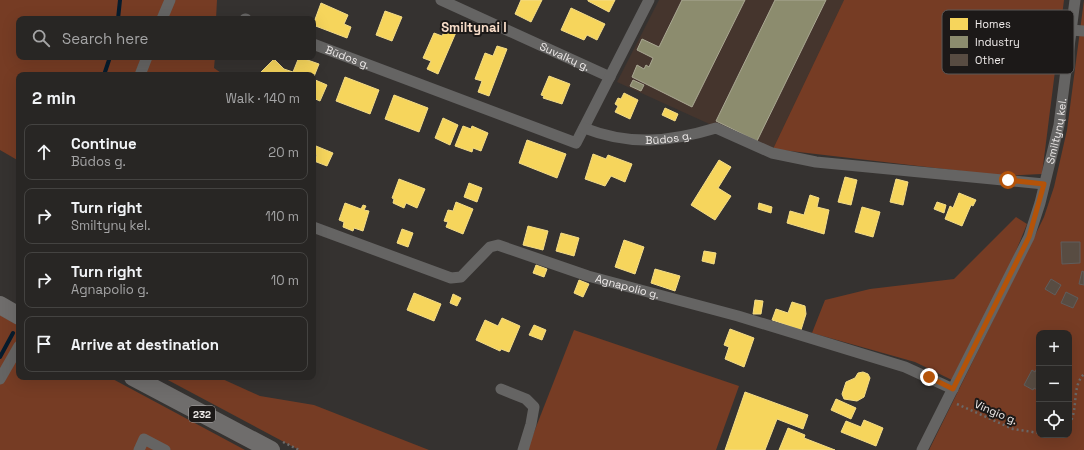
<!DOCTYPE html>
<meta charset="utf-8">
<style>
body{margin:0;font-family:"Space Grotesk",sans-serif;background:#343231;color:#f1f3f6}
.controls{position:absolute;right:12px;bottom:12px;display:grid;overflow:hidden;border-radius:8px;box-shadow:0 4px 16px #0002}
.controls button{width:36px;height:36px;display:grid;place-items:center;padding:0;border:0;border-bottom:1px solid #444341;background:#282624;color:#f1f3f6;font:20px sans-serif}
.stop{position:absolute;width:12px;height:12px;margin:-9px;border:3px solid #b45309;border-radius:50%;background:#fff}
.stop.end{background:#b45309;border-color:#fff;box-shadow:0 1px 4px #0008}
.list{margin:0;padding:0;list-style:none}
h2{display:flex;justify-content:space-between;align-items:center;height:52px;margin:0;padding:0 16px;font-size:17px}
h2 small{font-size:13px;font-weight:400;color:#a5a5a6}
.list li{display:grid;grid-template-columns:26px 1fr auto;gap:12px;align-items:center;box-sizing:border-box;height:56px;margin:0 8px 8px;padding:0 8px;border:1px solid #444341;border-radius:8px}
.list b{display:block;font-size:15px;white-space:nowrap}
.list p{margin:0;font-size:13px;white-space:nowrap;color:#a5a5a6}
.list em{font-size:13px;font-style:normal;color:#a5a5a6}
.icon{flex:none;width:22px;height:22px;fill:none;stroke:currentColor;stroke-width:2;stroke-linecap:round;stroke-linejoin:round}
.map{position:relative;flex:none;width:1084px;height:450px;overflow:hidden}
.search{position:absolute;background:#282624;box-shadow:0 4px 16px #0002;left:16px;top:16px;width:300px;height:44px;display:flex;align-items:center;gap:10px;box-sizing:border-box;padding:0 14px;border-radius:8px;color:#a5a5a6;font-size:15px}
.panel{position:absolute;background:#282624;box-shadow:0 4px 16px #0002;left:16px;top:72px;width:300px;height:308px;border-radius:8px}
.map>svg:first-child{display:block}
</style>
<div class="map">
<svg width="1084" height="450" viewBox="0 0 1084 450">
<rect width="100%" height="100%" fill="#353230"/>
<path fill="#45352d" d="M 659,0 L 844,0 L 773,149 L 716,127 L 617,82 Z"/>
<g fill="#763c24" fill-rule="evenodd">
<path d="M 0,0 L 217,0 L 216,19 L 19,19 L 19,57 L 215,57 L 214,68 L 224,75 L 19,75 L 19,161 L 0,150 Z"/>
<path d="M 844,0 L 1064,0 L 1042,174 L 1004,176 L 773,149 Z"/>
<path d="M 1084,0 L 1084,450 L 929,450 L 1044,217 L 1054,187 L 1067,130 ZM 1039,333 L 1069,333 L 1069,435 L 1039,435 Z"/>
<path d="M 1016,217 L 1027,224 L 1007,273 L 954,381 L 915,362 L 812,333 L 825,300 L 870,289 L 954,279 Z"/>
<path d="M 0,315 L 19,326 L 19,377 L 109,377 L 245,450 L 0,450 Z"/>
<path d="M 574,330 L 739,386 L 716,450 L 527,450 Z"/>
<path d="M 166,377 L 218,377 L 260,396 L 314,405 L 429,450 L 299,450 L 166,379 Z"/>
</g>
<g fill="#f6d55c" stroke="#f4dc87">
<path d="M 521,0 L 542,0 L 531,22 L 515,14 Z"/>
<path d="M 588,0 L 615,0 L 609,12 L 588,1 Z"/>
<path d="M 321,3 L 348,15 L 344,24 L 351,27 L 347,38 L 313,25 Z"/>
<path d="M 571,8 L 605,24 L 597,40 L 587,35 L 584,40 L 561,30 Z"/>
<path d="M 385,11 L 402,17 L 392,41 L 376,35 Z"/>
<path d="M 447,26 L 457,30 L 438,74 L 427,69 L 431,61 L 423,58 L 434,33 L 442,36 Z"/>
<path d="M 497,46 L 507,49 L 489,96 L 478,92 L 482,81 L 475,79 L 485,53 L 493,56 Z"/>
<path d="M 299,57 L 319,64 L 313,79 L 313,75 L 258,75 L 274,59 L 284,69 L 293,72 Z"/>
<path d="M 549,76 L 570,84 L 562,104 L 543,98 L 544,96 L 541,95 Z"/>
<path d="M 345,77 L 379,90 L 370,114 L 336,101 Z"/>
<path d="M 313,79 L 327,85 L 320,101 L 313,98 Z"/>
<path d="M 624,93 L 638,100 L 630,119 L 615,112 L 618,106 L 615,104 L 618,98 L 621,99 Z"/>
<path d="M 394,95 L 428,108 L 419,132 L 385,119 Z"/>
<path d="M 665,108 L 678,114 L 675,121 L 662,115 Z"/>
<path d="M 443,118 L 458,125 L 450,145 L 435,138 Z"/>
<path d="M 463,126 L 471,129 L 472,126 L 488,133 L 481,151 L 473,148 L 472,152 L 455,146 Z"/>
<path d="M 527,140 L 566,154 L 557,178 L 519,163 Z"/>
<path d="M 316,146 L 333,153 L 327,166 L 314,161 L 317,155 L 313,153 Z"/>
<path d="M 593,154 L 606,159 L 608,155 L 632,164 L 625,182 L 611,176 L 605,186 L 585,179 Z"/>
<path d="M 719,160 L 731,167 L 718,188 L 731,196 L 715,220 L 691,205 Z"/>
<path d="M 845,177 L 857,180 L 851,205 L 838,202 Z"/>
<path d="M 399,179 L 425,189 L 417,208 L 406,203 L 404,208 L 393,203 L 394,199 L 392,198 Z"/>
<path d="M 896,179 L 908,182 L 903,205 L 890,202 Z"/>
<path d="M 469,183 L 482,188 L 477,202 L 464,197 Z"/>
<path d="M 959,193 L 976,200 L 973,206 L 971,205 L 962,226 L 945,219 L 950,206 L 953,208 Z"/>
<path d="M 810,195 L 819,198 L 817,207 L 829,210 L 824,234 L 787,223 L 790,211 L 804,215 Z"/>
<path d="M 456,202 L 473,209 L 463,234 L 446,227 L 448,222 L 444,221 L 448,210 L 453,211 Z"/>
<path d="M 937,202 L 946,205 L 944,213 L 934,209 Z"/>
<path d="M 345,203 L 361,209 L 363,205 L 366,206 L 364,210 L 369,211 L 363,231 L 354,228 L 353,231 L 343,227 L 344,222 L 339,220 Z"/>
<path d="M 759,203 L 772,207 L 771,213 L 758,209 Z"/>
<path d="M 862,207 L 880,212 L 873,237 L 855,232 Z"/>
<path d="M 528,226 L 548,231 L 543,250 L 523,245 Z"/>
<path d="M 402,229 L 413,233 L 408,247 L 397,243 Z"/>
<path d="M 561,233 L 579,238 L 574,256 L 556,251 Z"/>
<path d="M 624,240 L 644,247 L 635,274 L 615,267 Z"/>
<path d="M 704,251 L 716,253 L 714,264 L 702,261 Z"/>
<path d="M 536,265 L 547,269 L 544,277 L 533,273 Z"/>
<path d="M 655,269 L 680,276 L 675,291 L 651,283 Z"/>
<path d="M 579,280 L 589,284 L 583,297 L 574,293 Z"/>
<path d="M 414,293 L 441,304 L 434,321 L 407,310 Z"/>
<path d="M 453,294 L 461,298 L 457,306 L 450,303 Z"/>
<path d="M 755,300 L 763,301 L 761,314 L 753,314 Z"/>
<path d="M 792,302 L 805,306 L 806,314 L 801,330 L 772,320 L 776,309 L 788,313 Z"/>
<path d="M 502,318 L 520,326 L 509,352 L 501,349 L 500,351 L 476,340 L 485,320 L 498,326 Z"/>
<path d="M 534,325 L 546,330 L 542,340 L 529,335 Z"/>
<path d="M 730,329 L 754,338 L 744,367 L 725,359 L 729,347 L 724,345 Z"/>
<path d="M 863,372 L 868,374 L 870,378 L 864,397 L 857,401 L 844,399 L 842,394 L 846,382 L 855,378 L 858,373 Z"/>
<path d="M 745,392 L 808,415 L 803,429 L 777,419 L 765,450 L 725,450 Z"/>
<path d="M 836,399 L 856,408 L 851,419 L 831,410 Z"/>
<path d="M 864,420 L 883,428 L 876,446 L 841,432 L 846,421 L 861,427 Z"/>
<path d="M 788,428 L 805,435 L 804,438 L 835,450 L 779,450 Z"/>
</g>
<g fill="#8c8c6e" stroke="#aaa893">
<path d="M 682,0 L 745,0 L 692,107 L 632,77 L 637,65 L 644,69 L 646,65 L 649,67 L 653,58 L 637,50 L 642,39 L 659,47 Z"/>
<path d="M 775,0 L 826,0 L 757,141 L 716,121 Z"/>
<path d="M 633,80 L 644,85 L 641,91 L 630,86 Z"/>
</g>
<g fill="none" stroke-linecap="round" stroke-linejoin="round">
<g stroke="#071c2d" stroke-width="4">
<path d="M 118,19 L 120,0"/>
<path d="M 104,75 L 110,57"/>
<path d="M 0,357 L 13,333"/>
</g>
</g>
<g fill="#584c42" stroke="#605d5c">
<path d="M 1061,242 L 1080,242 L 1080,263 L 1062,264 Z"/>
<path d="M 1082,271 L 1084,272 L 1084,285 L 1079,284 Z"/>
<path d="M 1051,279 L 1061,285 L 1055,295 L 1045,289 Z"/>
<path d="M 1066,292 L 1078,298 L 1073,308 L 1061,303 Z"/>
<path d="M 1038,366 L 1039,367 L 1039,391 L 1034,388 L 1033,390 L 1024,385 L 1032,370 L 1035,372 Z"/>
</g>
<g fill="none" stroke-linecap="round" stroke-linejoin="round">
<g stroke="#6b6968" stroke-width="2.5" stroke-dasharray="2 3" stroke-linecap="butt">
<path d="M 957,404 L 1013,429 L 1039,433"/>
<path d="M 1069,424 C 1079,410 1071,387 1084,374"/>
<path d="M 283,442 L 299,450"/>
</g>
<g stroke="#656463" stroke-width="11">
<path id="s1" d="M 441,0 L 610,77"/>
<path d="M 162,19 L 170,0"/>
<path d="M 245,19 L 246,19"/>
<path d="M 1071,30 L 1084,31"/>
<path id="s2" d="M 313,44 L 576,143 L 649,0"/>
<path d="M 140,75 L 147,57"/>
<path id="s3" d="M 584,128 C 630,146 670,142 716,128 L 772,153 L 816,162 L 1044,184"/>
<path id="s4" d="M 313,227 L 451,278 L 461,277 L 490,247 L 498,245 L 588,276 L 738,316 L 905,367 L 953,389"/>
<path d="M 0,379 L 19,346"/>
<path d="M 501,389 L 526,399 L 534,407 L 531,424 L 523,450"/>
<path d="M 139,450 L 144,439 L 165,450"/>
<path id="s5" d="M 922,450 L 1029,237 L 1040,203 L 1059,125 L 1075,0"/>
</g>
<g stroke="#6f6d6c" stroke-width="18">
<path d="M 0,305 L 19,316"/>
<path d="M 133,377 L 271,450"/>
</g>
</g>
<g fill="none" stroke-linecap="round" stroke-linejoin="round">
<path stroke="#b45309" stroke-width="5" d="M 929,377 L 953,389 L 1029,237 L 1044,184 L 1008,180"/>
</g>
<g text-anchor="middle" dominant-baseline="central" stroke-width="4" stroke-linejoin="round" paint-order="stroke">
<rect fill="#1c1918" stroke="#b0acab" stroke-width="1" x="189" y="406" width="26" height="16" rx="3"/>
<g font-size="10" font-weight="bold" fill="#efebea">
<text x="202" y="414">232</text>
</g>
<g font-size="11" fill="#efebea" stroke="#1c1918">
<text stroke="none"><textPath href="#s2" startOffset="37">Būdos g.</textPath></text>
<text stroke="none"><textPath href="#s1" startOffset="136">Suvalkų g.</textPath></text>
<text stroke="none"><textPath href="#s5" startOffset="348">Smiltynų kel.</textPath></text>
<text stroke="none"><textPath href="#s3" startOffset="86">Būdos g.</textPath></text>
<text stroke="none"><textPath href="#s4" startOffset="343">Agnapolio g.</textPath></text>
<text transform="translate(996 412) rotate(23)">Vingio g.</text>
</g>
<g font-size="13" font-weight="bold" fill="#f8ddc9" stroke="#1c1918">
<text x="474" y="27">Smiltynai I</text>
</g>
</g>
<rect x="942" y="10" width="132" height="64" rx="6" fill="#1c1918" stroke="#5b5857" stroke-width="1"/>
<rect x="950" y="18" width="18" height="12" fill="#f6d55c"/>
<rect x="950" y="36" width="18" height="12" fill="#8c8c6e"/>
<rect x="950" y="54" width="18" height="12" fill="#584c42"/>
<g font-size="11" fill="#efebea">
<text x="975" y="28">Homes</text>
<text x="975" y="46">Industry</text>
<text x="975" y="64">Other</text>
</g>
</svg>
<div class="controls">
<button>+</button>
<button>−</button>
<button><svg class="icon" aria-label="locate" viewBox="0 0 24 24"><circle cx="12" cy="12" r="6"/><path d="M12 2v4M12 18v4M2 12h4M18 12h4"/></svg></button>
</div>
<div class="stop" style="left:1008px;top:180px"></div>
<div class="stop end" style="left:929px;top:377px"></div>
<div class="search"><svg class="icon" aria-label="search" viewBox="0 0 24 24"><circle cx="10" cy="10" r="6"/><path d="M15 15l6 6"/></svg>Search here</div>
<section class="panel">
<h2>2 min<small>Walk · 140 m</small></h2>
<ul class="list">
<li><svg class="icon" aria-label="ahead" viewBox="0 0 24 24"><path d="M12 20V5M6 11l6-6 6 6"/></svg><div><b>Continue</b><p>Būdos g.</p></div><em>20 m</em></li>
<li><svg class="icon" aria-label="right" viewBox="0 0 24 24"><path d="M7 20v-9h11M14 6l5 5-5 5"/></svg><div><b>Turn right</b><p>Smiltynų kel.</p></div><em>110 m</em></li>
<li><svg class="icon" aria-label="right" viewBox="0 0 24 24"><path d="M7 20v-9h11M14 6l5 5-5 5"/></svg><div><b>Turn right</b><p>Agnapolio g.</p></div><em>10 m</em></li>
<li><svg class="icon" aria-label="arrive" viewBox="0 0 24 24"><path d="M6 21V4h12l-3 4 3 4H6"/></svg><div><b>Arrive at destination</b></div></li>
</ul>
</section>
</div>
